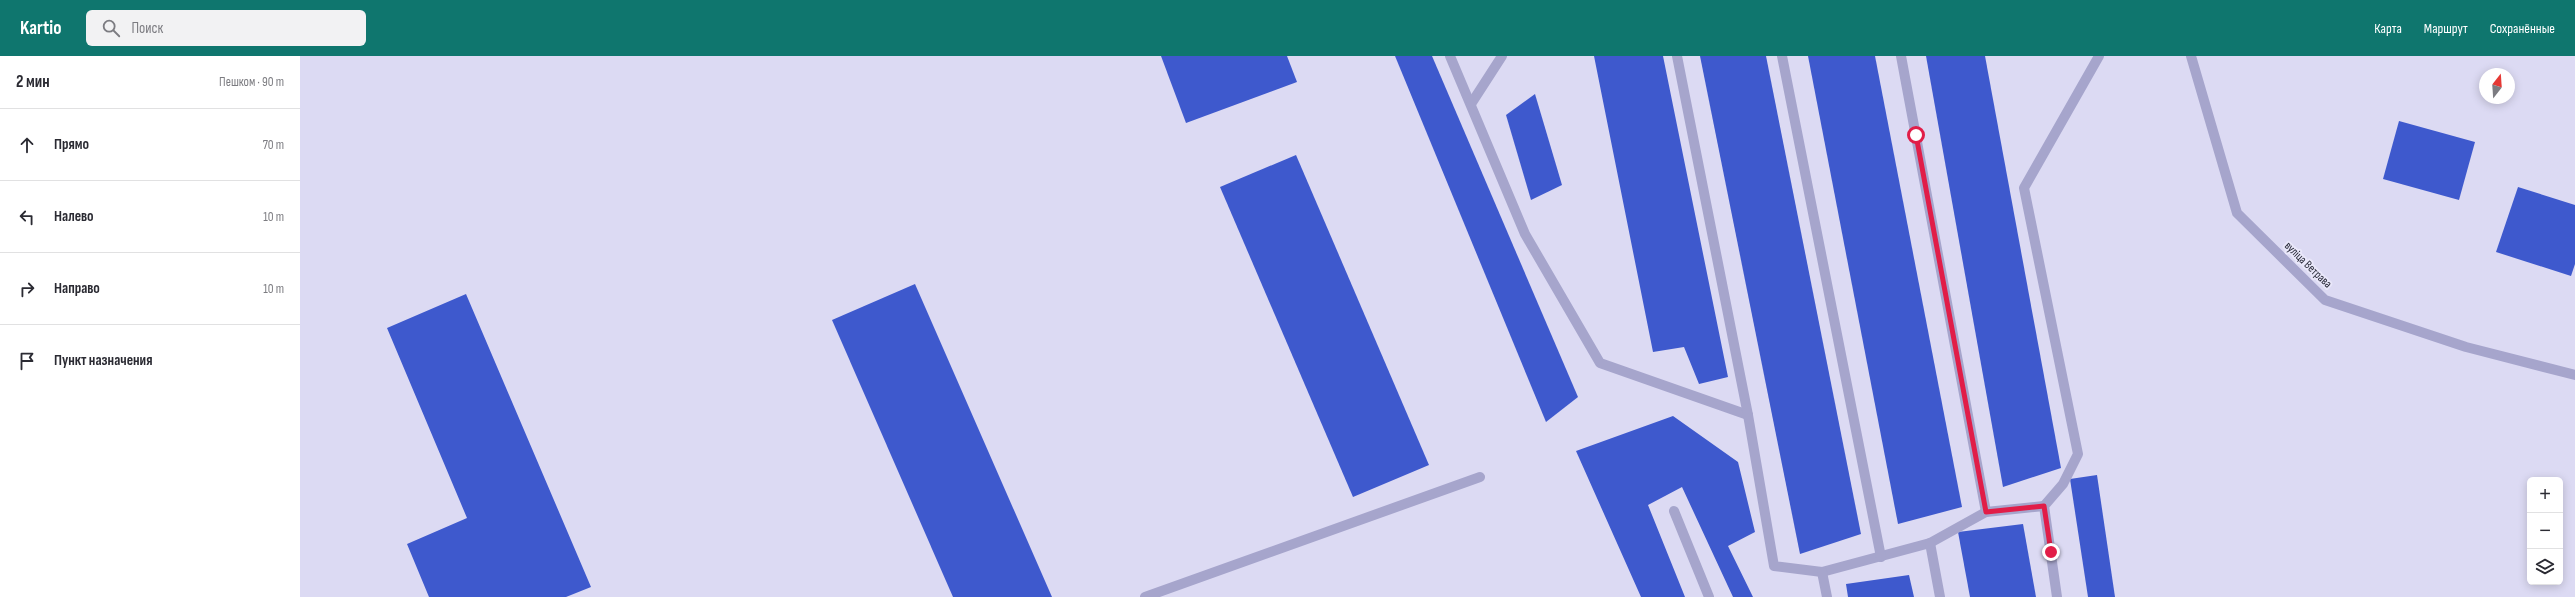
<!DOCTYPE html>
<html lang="ru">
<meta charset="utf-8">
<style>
body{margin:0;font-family:"Sofia Sans Condensed",sans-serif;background:#f2f2f3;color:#2b2b33}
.controls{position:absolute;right:12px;bottom:12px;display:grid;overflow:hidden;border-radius:6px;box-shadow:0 2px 10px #0003}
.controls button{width:36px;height:36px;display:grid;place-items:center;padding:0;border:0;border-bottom:1px solid #e1e1e2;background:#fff;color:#2b2b33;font:20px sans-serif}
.compass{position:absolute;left:2179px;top:12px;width:36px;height:36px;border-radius:50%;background:#fff;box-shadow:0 2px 10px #0003;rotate:17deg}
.stop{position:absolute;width:12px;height:12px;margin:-9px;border:3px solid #e11d48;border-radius:50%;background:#fff}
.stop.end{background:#e11d48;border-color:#fff;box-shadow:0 1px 4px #0008}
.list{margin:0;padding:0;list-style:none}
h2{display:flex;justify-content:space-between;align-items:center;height:52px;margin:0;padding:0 16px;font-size:17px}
h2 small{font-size:13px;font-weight:400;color:#7c7c81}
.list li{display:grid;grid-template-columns:26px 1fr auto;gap:12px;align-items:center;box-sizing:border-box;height:72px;padding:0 16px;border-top:1px solid #e1e1e2}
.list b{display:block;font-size:15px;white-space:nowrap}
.list em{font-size:13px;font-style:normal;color:#7c7c81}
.icon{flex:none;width:22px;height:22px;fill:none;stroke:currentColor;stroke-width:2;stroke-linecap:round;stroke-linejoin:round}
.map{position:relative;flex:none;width:2275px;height:541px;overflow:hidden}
header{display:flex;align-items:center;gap:24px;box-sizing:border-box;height:56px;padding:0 20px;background:#0f766e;color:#fff}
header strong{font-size:19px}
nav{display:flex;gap:22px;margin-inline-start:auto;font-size:14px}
.search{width:280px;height:36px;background:#f2f2f3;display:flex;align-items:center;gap:10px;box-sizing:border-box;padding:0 14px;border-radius:6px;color:#7c7c81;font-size:15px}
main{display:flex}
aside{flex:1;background:#fff}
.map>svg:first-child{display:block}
</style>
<header>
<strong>Kartio</strong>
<div class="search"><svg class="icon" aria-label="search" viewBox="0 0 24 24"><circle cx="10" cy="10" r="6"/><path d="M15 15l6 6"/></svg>Поиск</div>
<nav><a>Карта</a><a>Маршрут</a><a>Сохранённые</a></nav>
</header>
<main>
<aside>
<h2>2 мин<small>Пешком · 90 m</small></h2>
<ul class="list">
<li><svg class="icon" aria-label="ahead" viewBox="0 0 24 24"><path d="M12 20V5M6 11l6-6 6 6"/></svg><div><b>Прямо</b></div><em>70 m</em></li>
<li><svg class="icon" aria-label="left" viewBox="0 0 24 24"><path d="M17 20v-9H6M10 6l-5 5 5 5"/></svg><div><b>Налево</b></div><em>10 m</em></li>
<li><svg class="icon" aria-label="right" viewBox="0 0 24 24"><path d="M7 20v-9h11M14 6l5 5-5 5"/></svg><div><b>Направо</b></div><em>10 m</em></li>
<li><svg class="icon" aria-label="arrive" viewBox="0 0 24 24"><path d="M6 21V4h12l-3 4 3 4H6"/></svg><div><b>Пункт назначения</b></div></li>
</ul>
</aside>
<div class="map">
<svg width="2275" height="541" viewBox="0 0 2275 541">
<rect width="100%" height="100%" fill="#dcdaf3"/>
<g fill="#3e59cd">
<path d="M 861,0 L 987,0 L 997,26 L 886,67 Z"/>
<path d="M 1095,0 L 1132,0 L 1278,341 L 1246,366 Z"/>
<path d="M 1294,0 L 1363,0 L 1428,321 L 1399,328 L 1384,291 L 1353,296 Z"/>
<path d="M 1400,0 L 1466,0 L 1561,478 L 1500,498 Z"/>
<path d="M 1508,0 L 1575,0 L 1662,451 L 1598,468 Z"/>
<path d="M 1626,0 L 1685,0 L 1761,412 L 1703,431 Z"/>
<path d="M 1235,38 L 1262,129 L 1231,144 L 1206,59 Z"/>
<path d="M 2099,65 L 2175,86 L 2159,144 L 2083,123 Z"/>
<path d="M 996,99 L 1129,409 L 1053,441 L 920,131 Z"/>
<path d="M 2218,131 L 2275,149 L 2275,208 L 2271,220 L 2196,196 Z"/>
<path d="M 615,228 L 752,541 L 653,541 L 532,264 Z"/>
<path d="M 166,238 L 291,531 L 266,541 L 129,541 L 107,488 L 167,462 L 87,272 Z"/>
<path d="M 1373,360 L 1438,406 L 1455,476 L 1428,490 L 1453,541 L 1433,541 L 1382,431 L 1348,449 L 1385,541 L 1341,541 L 1276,395 Z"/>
<path d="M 1797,419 L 1815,541 L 1788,541 L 1770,423 Z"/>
<path d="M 1723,468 L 1736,541 L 1670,541 L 1658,476 Z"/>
<path d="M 1609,519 L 1614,541 L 1548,541 L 1546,528 Z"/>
</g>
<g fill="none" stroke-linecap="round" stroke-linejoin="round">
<g stroke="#a6a5cc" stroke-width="10">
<path d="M 1150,0 L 1225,178 L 1300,307 L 1448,359"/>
<path d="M 1377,0 L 1448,359 L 1474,510 L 1522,516 L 1630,487 L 1686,456 L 1744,450"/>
<path d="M 1482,0 L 1581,501"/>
<path d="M 1601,0 L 1686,456"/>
<path d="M 1891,0 L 1937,157 L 2025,244 L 2166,291 L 2275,319"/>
<path d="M 1171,48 L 1202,0"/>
<path d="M 1374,455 L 1409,541"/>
<path d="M 1630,487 L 1640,541"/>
<path d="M 1522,516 L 1527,541"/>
<path d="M 845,541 L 1180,421"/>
<path d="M 1757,541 L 1744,450 L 1763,428 L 1778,398 L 1724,132 L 1799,0"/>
</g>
</g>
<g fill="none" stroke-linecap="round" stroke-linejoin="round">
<path stroke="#e11d48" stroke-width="5" d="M 1616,79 L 1686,456 L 1744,450 L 1751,496"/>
</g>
<g text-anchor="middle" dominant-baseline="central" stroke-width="4" stroke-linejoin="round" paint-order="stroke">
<g font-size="12" fill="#272937" stroke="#e9e7fa">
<text transform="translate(2008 209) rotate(44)">вуліца Ветрава</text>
</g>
</g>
</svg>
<div class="controls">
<button>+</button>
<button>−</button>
<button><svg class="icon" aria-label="layers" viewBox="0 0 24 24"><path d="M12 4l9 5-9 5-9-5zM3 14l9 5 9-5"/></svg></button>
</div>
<svg class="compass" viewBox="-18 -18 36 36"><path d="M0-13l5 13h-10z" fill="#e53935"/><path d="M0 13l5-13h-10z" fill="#7c7c81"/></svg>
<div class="stop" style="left:1616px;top:79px"></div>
<div class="stop end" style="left:1751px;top:496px"></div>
</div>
</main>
